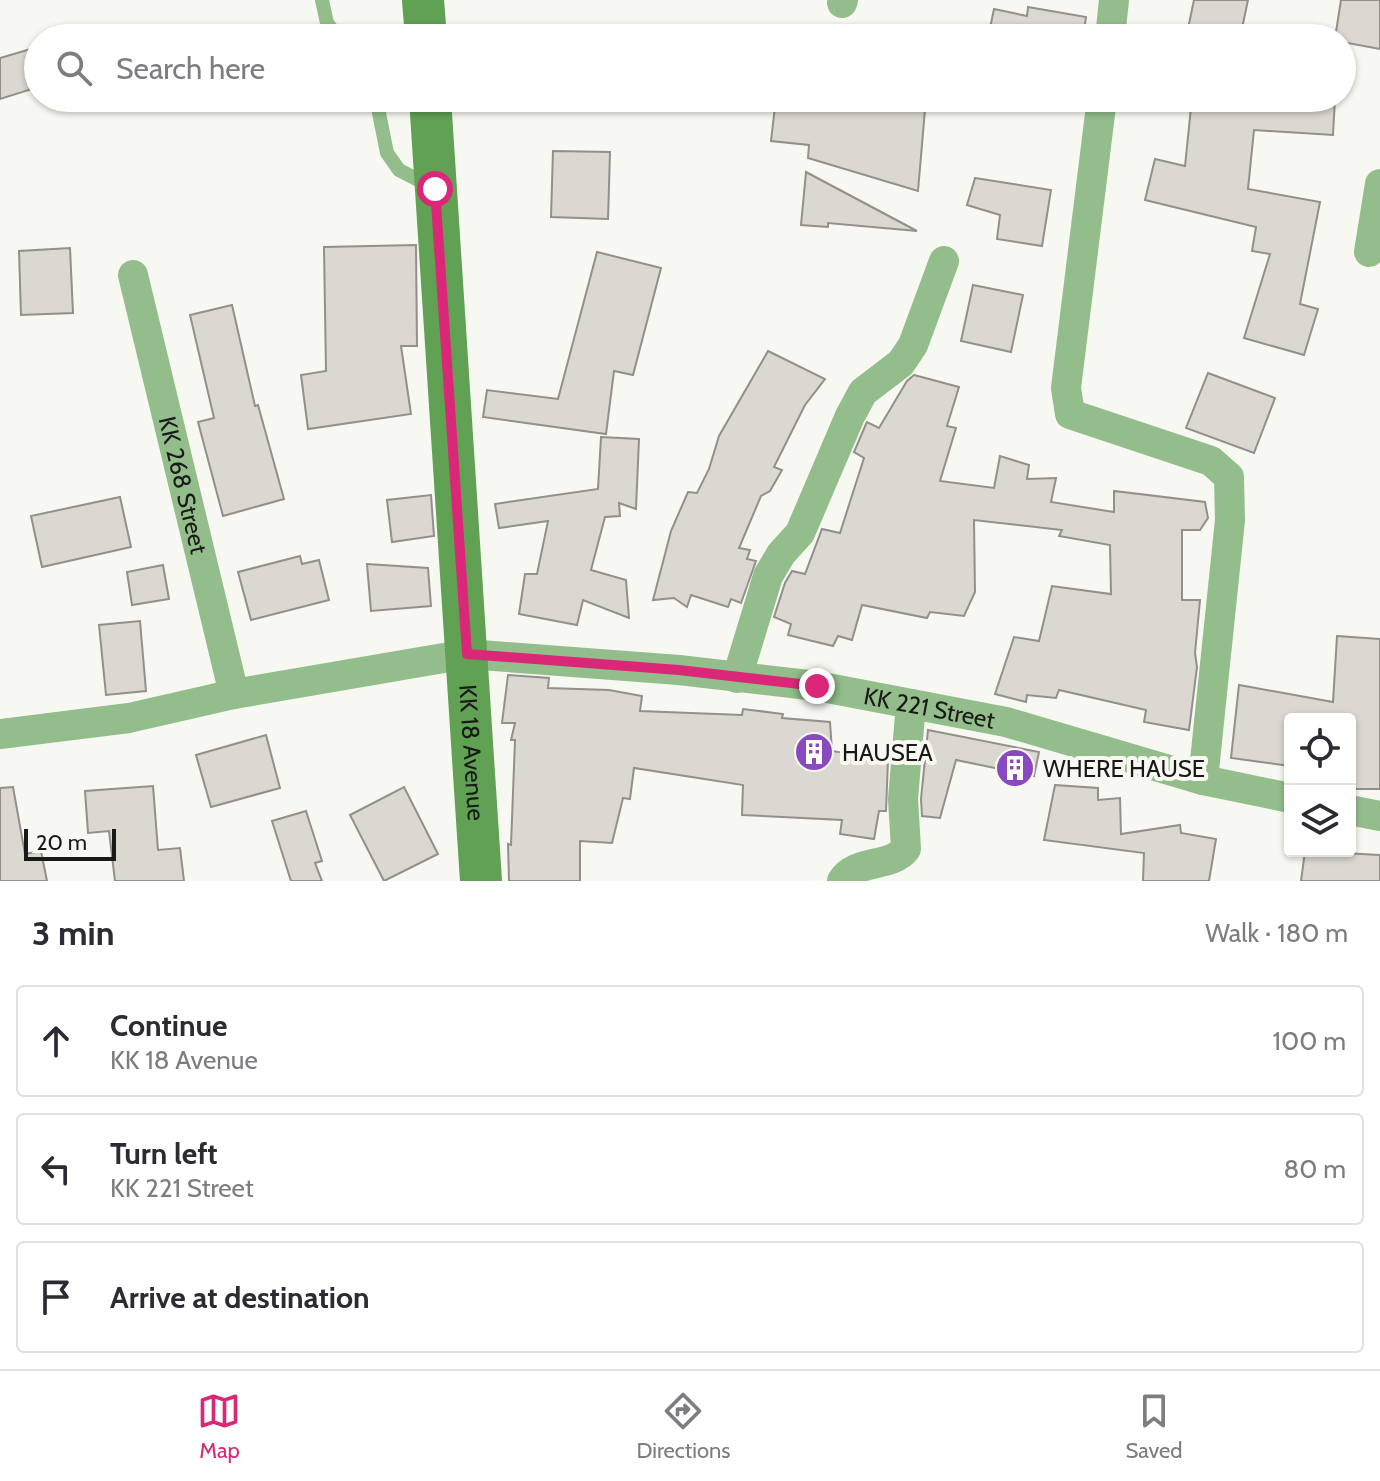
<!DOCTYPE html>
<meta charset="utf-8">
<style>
body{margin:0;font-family:Cabin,sans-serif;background:#f2f2f3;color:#2b2b33}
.controls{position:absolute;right:24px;bottom:24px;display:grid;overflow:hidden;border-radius:8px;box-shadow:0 2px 6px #0004}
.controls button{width:72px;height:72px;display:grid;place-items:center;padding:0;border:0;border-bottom:2px solid #e1e1e2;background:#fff;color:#2b2b33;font:40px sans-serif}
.scale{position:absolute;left:24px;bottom:20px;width:92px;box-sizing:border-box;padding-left:8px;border:4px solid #191917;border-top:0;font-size:22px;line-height:28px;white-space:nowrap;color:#191917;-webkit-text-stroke:6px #f7f8f1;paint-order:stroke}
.stop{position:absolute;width:24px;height:24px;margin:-18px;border:6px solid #db2777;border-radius:50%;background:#fff}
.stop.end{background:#db2777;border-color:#fff;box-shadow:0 2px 8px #0008}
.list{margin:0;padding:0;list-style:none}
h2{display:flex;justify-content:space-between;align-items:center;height:104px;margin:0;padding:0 32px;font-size:34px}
h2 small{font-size:26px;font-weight:400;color:#7c7c81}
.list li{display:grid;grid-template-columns:52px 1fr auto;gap:24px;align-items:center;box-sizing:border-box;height:112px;margin:0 16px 16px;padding:0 16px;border:2px solid #e1e1e2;border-radius:8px}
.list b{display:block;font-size:30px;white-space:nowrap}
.list p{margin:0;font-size:26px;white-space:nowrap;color:#7c7c81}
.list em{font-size:26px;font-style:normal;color:#7c7c81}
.icon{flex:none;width:44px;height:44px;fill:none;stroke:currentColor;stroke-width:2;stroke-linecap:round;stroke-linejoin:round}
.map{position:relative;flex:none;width:1380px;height:881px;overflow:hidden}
.search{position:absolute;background:#fff;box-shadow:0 2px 6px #0004;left:24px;right:24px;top:24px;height:88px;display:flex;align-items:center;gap:20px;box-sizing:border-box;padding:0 28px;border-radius:44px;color:#7c7c81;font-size:30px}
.sheet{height:488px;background:#fff}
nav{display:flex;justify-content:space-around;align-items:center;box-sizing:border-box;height:112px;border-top:2px solid #e1e1e2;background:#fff;font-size:22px;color:#7c7c81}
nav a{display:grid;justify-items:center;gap:4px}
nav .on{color:#db2777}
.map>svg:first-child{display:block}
</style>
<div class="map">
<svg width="1380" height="881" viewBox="0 0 1380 881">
<rect width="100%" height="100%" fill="#f7f8f1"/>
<g fill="#dbd7d1" stroke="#938f8a" stroke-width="2">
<path d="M 1194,0 L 1248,0 L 1240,38 L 1186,38 Z"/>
<path d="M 1341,0 L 1380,0 L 1380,49 L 1342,42 L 1342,38 L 1335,38 Z"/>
<path d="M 1028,7 L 1086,17 L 1083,38 L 988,38 L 994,9 L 1027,16 Z"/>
<path d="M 34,48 L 38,62 L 38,87 L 0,99 L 0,58 Z"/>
<path d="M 776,98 L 926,98 L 918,191 L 808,158 L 809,145 L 771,141 Z"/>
<path d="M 1192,98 L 1335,98 L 1333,135 L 1254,130 L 1248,189 L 1320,202 L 1300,304 L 1318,309 L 1304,355 L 1244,338 L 1270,254 L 1252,251 L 1256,227 L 1145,200 L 1155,159 L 1185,166 Z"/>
<path d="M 553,151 L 610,152 L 608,219 L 551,217 Z"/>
<path d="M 806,172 L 917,231 L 828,223 L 828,227 L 801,225 Z"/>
<path d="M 975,178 L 1051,190 L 1042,246 L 997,239 L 1000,215 L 967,205 Z"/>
<path d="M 416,245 L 417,346 L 401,346 L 411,414 L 308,429 L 301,375 L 326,371 L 324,247 Z"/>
<path d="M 70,248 L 73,313 L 21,315 L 19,251 Z"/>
<path d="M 597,252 L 661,268 L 633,375 L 614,371 L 606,434 L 483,417 L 487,390 L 558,399 Z"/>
<path d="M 973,285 L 1023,295 L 1011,352 L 961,341 Z"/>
<path d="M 232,305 L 255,406 L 258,405 L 284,499 L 223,516 L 198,422 L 214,418 L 190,315 Z"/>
<path d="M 768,351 L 825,379 L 805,405 L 774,467 L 782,470 L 770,491 L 761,496 L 739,548 L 750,550 L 747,559 L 756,561 L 741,603 L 731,599 L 728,607 L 691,595 L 687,607 L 674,598 L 653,600 L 671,531 L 688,492 L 697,493 L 709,469 L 719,436 Z"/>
<path d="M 1208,373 L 1275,398 L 1254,453 L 1186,428 Z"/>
<path d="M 914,375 L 959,387 L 947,426 L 956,428 L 940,481 L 994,488 L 1000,456 L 1029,465 L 1027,479 L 1056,478 L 1051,502 L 1114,512 L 1114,491 L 1205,502 L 1208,518 L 1200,530 L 1182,530 L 1182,600 L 1200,600 L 1195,653 L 1197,667 L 1189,730 L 1144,722 L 1146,710 L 1059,690 L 1056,698 L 1027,695 L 1026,702 L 995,694 L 1014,637 L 1039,641 L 1052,586 L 1111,594 L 1110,545 L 1059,536 L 1062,530 L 974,520 L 975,592 L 964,616 L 930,612 L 927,618 L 862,605 L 852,640 L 838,636 L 833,646 L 788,635 L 791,624 L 774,617 L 785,583 L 792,571 L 805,574 L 822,529 L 840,533 L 864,458 L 854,452 L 866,424 L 867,422 L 879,428 L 907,381 Z"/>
<path d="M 601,437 L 639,439 L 636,509 L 619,503 L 620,516 L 605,517 L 591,570 L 626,580 L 629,618 L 583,600 L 577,625 L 519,614 L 525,574 L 537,574 L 548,521 L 499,528 L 495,504 L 598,489 Z"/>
<path d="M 431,495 L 434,536 L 392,542 L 387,500 Z"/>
<path d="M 120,497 L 131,547 L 42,567 L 31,516 Z"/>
<path d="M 300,556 L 302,564 L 319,560 L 329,600 L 251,620 L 238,572 Z"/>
<path d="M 367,564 L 428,568 L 431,606 L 371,611 Z"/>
<path d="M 163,565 L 169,599 L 132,605 L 127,572 Z"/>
<path d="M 140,621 L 146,691 L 106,695 L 99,625 Z"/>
<path d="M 1337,636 L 1380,639 L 1380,789 L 1350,789 L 1350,719 L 1290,719 L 1290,766 L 1231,758 L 1239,685 L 1333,702 Z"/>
<path d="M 508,675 L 549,678 L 548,688 L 609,690 L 642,696 L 640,711 L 742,715 L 743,709 L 783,714 L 782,718 L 830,722 L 832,751 L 888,760 L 886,811 L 879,811 L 874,839 L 840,834 L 842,820 L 742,815 L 743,785 L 634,768 L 630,799 L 623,798 L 612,843 L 580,841 L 580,881 L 509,881 L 508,844 L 511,845 L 515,740 L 511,740 L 515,723 L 502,723 Z"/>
<path d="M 928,730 L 1039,752 L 1034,776 L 956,760 L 940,818 L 922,816 L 921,799 Z"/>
<path d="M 266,735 L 280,788 L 211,807 L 196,755 Z"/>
<path d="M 1055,785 L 1098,788 L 1098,800 L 1120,798 L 1121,834 L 1180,825 L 1181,833 L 1216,839 L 1209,881 L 1143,881 L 1144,853 L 1044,840 Z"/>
<path d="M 153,786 L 158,850 L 180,848 L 184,881 L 115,881 L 109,831 L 88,833 L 85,791 Z"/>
<path d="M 13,787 L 25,854 L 41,851 L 47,881 L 0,881 L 0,788 Z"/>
<path d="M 404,787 L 438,854 L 384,881 L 350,815 Z"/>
<path d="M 306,811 L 322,861 L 315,863 L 322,881 L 291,881 L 272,821 Z"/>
<path d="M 1305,851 L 1380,855 L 1380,881 L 1301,881 Z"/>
</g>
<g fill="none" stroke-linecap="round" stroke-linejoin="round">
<g stroke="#93be8b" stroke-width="14">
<path d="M 322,0 L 327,23 L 339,38"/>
<path d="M 376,98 L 387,153 L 399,170 L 430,186"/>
</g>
<g stroke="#93be8b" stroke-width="30">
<path d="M 842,3 L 843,0"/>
<path d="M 1110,38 L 1114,0"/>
<path d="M 1102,98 L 1066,388 L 1070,414 L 1211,461 L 1229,477 L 1230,520 L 1203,780"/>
<path d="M 1369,252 L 1380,184"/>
<path id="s1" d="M 133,275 L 234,694"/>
<path d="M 737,678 L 768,576 L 781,554 L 800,533 L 850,416 L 863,392 L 901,363 L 913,345 L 944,261"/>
<path id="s2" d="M 0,734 L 129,718 L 234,694 L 467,654 L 679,670 L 817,686 L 1006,722 L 1203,780 L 1290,798"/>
<path d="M 1350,810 L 1380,816"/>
<path d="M 842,881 C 855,859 891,868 906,849 L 903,799 L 911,704"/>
</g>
<g stroke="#60a154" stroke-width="42">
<path d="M 423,0 L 426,38"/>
<path id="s3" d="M 430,98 L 481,881"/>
</g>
</g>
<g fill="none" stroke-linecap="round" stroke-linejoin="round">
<path stroke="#db2777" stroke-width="10" d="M 435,189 L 467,654 L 679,670 L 817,686"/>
</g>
<defs>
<g id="building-disc" transform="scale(2)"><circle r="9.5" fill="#8a4abf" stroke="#f7f8f1"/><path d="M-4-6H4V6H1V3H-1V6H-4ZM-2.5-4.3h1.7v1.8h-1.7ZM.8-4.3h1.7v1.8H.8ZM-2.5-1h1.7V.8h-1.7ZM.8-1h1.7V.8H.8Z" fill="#fff"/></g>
</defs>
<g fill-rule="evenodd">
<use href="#building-disc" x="814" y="752"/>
<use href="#building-disc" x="1015" y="768"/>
</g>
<g text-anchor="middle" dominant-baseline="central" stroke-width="8" stroke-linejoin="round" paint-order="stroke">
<g font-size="24" fill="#191917" stroke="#f7f8f1">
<text stroke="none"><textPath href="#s1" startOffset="216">KK 268 Street</textPath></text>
<text stroke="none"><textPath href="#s2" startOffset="940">KK 221 Street</textPath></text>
<text stroke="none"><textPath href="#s3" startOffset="656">KK 18 Avenue</textPath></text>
</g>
<g font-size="24" fill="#191917" stroke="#f7f8f1" text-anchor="start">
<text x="842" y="752">HAUSEA</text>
<text x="1043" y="768">WHERE HAUSE</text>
</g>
</g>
</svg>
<div class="controls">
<button><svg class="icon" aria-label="locate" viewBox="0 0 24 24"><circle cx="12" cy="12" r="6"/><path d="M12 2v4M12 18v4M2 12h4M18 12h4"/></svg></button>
<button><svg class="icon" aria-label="layers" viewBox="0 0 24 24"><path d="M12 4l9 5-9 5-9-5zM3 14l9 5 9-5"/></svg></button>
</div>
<div class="scale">20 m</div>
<div class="stop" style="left:435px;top:189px"></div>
<div class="stop end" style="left:817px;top:686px"></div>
<div class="search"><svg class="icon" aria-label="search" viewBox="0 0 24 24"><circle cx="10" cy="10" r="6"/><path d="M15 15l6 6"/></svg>Search here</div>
</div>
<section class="sheet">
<h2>3 min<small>Walk · 180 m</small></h2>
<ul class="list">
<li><svg class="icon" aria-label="ahead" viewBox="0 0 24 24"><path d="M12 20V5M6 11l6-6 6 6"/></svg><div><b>Continue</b><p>KK 18 Avenue</p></div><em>100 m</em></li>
<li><svg class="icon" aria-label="left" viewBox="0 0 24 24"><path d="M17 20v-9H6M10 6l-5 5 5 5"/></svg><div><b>Turn left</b><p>KK 221 Street</p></div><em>80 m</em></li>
<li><svg class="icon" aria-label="arrive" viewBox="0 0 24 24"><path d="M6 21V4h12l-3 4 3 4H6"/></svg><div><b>Arrive at destination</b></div></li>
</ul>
</section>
<nav>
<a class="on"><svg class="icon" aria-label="map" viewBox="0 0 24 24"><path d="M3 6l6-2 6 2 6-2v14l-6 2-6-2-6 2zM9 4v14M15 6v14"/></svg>Map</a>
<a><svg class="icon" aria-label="directions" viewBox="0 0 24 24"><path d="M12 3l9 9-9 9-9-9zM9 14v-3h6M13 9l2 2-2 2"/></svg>Directions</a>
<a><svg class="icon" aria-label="saved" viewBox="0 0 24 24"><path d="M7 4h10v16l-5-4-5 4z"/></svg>Saved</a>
</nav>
